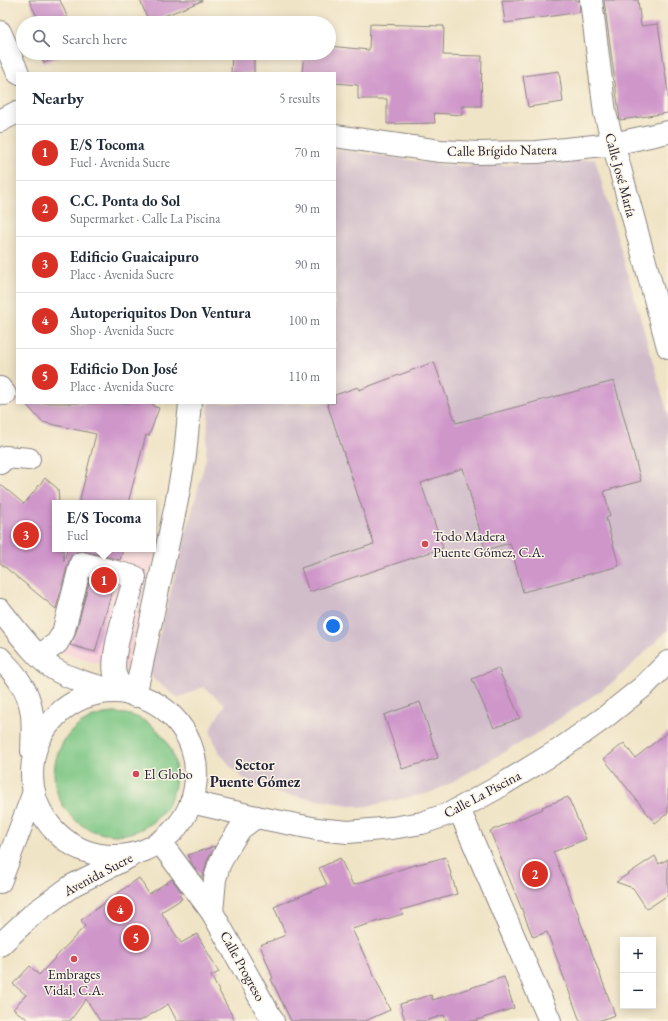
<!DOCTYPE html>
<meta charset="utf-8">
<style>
body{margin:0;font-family:"EB Garamond",serif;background:#f2f2f3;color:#1f2937}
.controls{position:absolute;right:12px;bottom:12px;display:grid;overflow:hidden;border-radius:0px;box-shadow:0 2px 10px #0003}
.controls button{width:36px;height:36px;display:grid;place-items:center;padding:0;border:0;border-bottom:1px solid #e0e1e3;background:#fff;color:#1f2937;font:20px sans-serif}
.you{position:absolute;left:333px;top:626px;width:14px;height:14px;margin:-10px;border:3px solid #fff;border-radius:50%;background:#1a73e8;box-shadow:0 0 0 6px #1a73e833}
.badge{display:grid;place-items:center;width:26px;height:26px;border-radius:50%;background:#d93025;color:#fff;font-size:13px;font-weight:700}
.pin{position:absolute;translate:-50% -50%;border:2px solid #fff;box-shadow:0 1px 4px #0006}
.popup{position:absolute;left:52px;top:500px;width:104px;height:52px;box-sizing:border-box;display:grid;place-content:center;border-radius:0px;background:#fff;filter:drop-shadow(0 1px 3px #0005);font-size:13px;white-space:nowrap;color:#747a83}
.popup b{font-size:15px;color:#1f2937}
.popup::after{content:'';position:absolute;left:50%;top:100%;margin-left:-8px;border:8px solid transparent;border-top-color:#fff}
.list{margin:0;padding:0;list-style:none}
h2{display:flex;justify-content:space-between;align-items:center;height:52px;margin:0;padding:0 16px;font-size:17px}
h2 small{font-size:13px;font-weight:400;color:#747a83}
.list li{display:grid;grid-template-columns:26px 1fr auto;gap:12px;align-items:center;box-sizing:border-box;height:56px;padding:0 16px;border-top:1px solid #e0e1e3}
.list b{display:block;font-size:15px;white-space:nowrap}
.list p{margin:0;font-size:13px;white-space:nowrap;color:#747a83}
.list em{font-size:13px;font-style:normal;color:#747a83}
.icon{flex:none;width:22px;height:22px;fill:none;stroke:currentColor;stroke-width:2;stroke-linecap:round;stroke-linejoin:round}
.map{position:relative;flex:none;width:668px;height:1021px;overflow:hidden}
.search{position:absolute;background:#fff;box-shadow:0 2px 10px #0003;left:16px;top:16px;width:320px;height:44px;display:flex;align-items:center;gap:10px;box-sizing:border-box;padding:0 14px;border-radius:22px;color:#747a83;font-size:15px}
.panel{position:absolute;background:#fff;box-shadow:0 2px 10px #0003;left:16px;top:72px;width:320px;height:332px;border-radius:0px}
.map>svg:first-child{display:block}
</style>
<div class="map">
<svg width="668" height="1021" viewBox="0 0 668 1021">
<rect width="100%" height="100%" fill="#fcf5e5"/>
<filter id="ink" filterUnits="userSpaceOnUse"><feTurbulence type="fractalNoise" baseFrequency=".025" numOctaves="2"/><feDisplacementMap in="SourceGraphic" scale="8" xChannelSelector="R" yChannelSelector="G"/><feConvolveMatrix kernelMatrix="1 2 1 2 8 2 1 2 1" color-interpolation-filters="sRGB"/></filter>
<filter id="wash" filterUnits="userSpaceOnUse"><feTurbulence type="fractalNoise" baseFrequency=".012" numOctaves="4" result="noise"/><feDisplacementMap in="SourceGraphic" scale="16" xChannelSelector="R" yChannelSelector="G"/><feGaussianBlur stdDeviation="0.9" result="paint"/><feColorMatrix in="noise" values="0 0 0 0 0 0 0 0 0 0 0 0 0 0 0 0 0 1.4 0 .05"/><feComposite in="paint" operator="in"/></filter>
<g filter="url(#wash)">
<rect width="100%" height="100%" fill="#f0e4c6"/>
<path fill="#f6cfd8" d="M 153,547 L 156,548 L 125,672 L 53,650 L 63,549 L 153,549 Z"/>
<path fill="#d1bdca" d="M 335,149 L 443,165 L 466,166 L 516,165 L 595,159 L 668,415 L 668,630 L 615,681 L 538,733 L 445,786 L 429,793 L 363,807 L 280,794 L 256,786 L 243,778 L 231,767 L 217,749 L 210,730 L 225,704 L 203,687 L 178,698 L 153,679 L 150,671 L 206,458 L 209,403 L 335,403 Z"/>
<circle fill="#7bc684" stroke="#4e7460" cx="115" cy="774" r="61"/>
<g id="blocks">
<g fill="#cf96ca">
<path d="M 29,0 L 60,0 L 70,23 L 40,23 Z"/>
<path d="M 140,0 L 202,0 L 202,1 L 149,22 Z"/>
<path d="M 502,0 L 579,0 L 580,12 L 505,23 Z"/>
<path d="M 604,0 L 638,0 L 641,26 L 658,24 L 668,92 L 668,113 L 620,120 Z"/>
<path d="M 370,24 L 444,26 L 443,55 L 482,56 L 481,106 L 462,106 L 462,115 L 434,113 L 435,123 L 387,124 L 387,99 L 358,99 L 358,85 L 335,83 L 335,73 L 302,73 L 304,53 L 329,53 L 329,46 L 369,50 Z"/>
<path d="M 40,53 L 63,53 L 63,55 L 44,63 Z"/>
<path d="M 232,53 L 254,53 L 254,73 L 231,73 Z"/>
<path d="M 559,71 L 563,102 L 528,107 L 523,76 Z"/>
<path d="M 434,362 L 456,423 L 614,381 L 641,481 L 604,491 L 610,516 L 606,518 L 619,566 L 523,592 L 510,543 L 485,550 L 463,468 L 421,483 L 443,548 L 309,592 L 301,568 L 374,544 L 327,403 L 335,403 L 335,395 L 358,387 L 359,390 Z"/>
<path d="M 25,403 L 154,403 L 153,406 L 159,408 L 149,436 L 146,435 L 128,503 L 79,503 L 96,434 L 42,422 Z"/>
<path d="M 45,478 L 58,489 L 59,503 L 55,503 L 55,549 L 63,549 L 64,562 L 67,549 L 123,549 L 120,560 L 84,551 L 78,551 L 72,554 L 69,560 L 56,609 L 0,563 L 0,484 L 24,504 Z"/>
<path d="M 90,578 L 114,584 L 95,652 L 70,645 L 75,636 Z"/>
<path d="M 498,668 L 520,718 L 494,728 L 472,679 Z"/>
<path d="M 420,702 L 438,758 L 402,769 L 384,715 Z"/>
<path d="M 668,732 L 668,813 L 655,823 L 604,759 L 624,743 L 635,758 Z"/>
<path d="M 568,797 L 586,839 L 553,852 L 580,918 L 579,918 L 615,1015 L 598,1021 L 580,1021 L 547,932 L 533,937 L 490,831 L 543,809 L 542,807 Z"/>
<path d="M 215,846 L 207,861 L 203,878 L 193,866 L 188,855 Z"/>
<path d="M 655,856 L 659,864 L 668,859 L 668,895 L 647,909 L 633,888 L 616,882 Z"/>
<path d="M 446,857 L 457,894 L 401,910 L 403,914 L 352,929 L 390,1010 L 365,1021 L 291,1021 L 271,979 L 273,978 L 260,945 L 286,935 L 274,907 L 327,885 L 319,868 L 340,858 L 353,885 L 411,866 Z"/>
<path d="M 139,878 L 149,894 L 172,879 L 182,893 L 179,895 L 182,899 L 161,912 L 181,943 L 197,934 L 219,972 L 211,976 L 235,1021 L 177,1021 L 168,1004 L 140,1021 L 100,1021 L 86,999 L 70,1021 L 30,1021 L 13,1009 L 26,995 L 13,984 L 30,966 L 39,975 L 85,926 L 81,920 Z"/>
<path d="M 504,977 L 514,1008 L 474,1021 L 446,1021 L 444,1015 L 425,1021 L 405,1021 L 400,1004 L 431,995 L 433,1000 Z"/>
</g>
</g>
</g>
<g filter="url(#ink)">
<use href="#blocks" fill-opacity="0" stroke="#898380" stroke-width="1"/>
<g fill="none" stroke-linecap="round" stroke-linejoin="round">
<g stroke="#898380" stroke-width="24">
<g id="minor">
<path d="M 591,0 L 605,113 L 668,347"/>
<path d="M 0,32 L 18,73"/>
<path d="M 0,121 L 17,112"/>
<path d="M 335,136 L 440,151 L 478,153 L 537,152 L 613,144 L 668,132"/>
<path d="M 0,388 L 5,394"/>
<path d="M 0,463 L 5,457 L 29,459"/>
<path d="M 0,610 C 14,627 37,659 54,669 C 72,680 93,685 113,690"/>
<path d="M 39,656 L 57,643 L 63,633 L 81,563 L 135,577 C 129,598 110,655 115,674 C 117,681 122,687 125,693"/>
<path d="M 0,658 C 7,666 15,673 20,682 C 35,703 33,726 32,751"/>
<circle cx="114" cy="774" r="82"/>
<path d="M 135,696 L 176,505 L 185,455 L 190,403"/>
<path d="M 191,802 L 256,817 L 317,829 L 348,832 L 392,828 L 422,823 L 451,813 L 495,789 L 559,750 L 604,718 L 644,686 L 668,662"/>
<path d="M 459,809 L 550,1021"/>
<path d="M 160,842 L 212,912 L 273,1021"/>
<path d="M 0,882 L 34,792"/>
<path d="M 212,912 L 215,879 L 219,865 L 226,851 L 240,829 L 256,817"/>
<path d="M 0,945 L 33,914 L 73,885 L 129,857"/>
</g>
</g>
<use href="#minor" stroke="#fff" stroke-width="22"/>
</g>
</g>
<g fill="#d1495b" stroke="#fcf5e5" stroke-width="1.5">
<circle cx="425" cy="544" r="4"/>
<circle cx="136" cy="774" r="4"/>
<circle cx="74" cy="959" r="4"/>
</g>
<g text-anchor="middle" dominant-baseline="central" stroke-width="3" stroke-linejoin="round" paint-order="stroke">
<g font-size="14" fill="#22223b" stroke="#fcf5e5">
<text transform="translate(502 150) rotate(-1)">Calle Brígido Natera</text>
<text transform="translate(621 175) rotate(75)">Calle José María</text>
<text transform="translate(482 794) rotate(-28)">Calle La Piscina</text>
<text transform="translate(98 874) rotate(-28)">Avenida Sucre</text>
<text transform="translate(243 966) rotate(61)">Calle Progreso</text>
</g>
<g font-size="14" fill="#22223b" stroke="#fcf5e5" text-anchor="start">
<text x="433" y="536">Todo Madera<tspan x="433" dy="16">Puente Gómez, C.A.</tspan></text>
<text x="144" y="774">El Globo</text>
<text x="74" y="974" text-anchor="middle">Embrages<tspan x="74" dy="16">Vidal, C.A.</tspan></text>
</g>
<g font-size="15" font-weight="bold" fill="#22223b" stroke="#fcf5e5">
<text x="255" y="764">Sector<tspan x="255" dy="17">Puente Gómez</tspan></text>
</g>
</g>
</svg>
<div class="controls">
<button>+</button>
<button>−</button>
</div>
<div class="you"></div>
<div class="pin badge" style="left:104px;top:580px">1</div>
<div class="popup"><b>E/S Tocoma</b>Fuel</div>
<div class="pin badge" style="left:535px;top:874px">2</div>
<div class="pin badge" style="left:26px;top:535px">3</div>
<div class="pin badge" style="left:120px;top:909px">4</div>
<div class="pin badge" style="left:136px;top:938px">5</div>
<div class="search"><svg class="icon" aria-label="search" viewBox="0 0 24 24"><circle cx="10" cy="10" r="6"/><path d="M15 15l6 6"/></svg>Search here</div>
<section class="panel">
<h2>Nearby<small>5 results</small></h2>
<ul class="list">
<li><span class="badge">1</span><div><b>E/S Tocoma</b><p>Fuel · Avenida Sucre</p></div><em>70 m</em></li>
<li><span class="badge">2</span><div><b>C.C. Ponta do Sol</b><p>Supermarket · Calle La Piscina</p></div><em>90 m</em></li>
<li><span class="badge">3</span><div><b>Edificio Guaicaipuro</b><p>Place · Avenida Sucre</p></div><em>90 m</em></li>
<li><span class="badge">4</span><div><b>Autoperiquitos Don Ventura</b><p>Shop · Avenida Sucre</p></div><em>100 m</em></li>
<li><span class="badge">5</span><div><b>Edificio Don José</b><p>Place · Avenida Sucre</p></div><em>110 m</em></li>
</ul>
</section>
</div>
